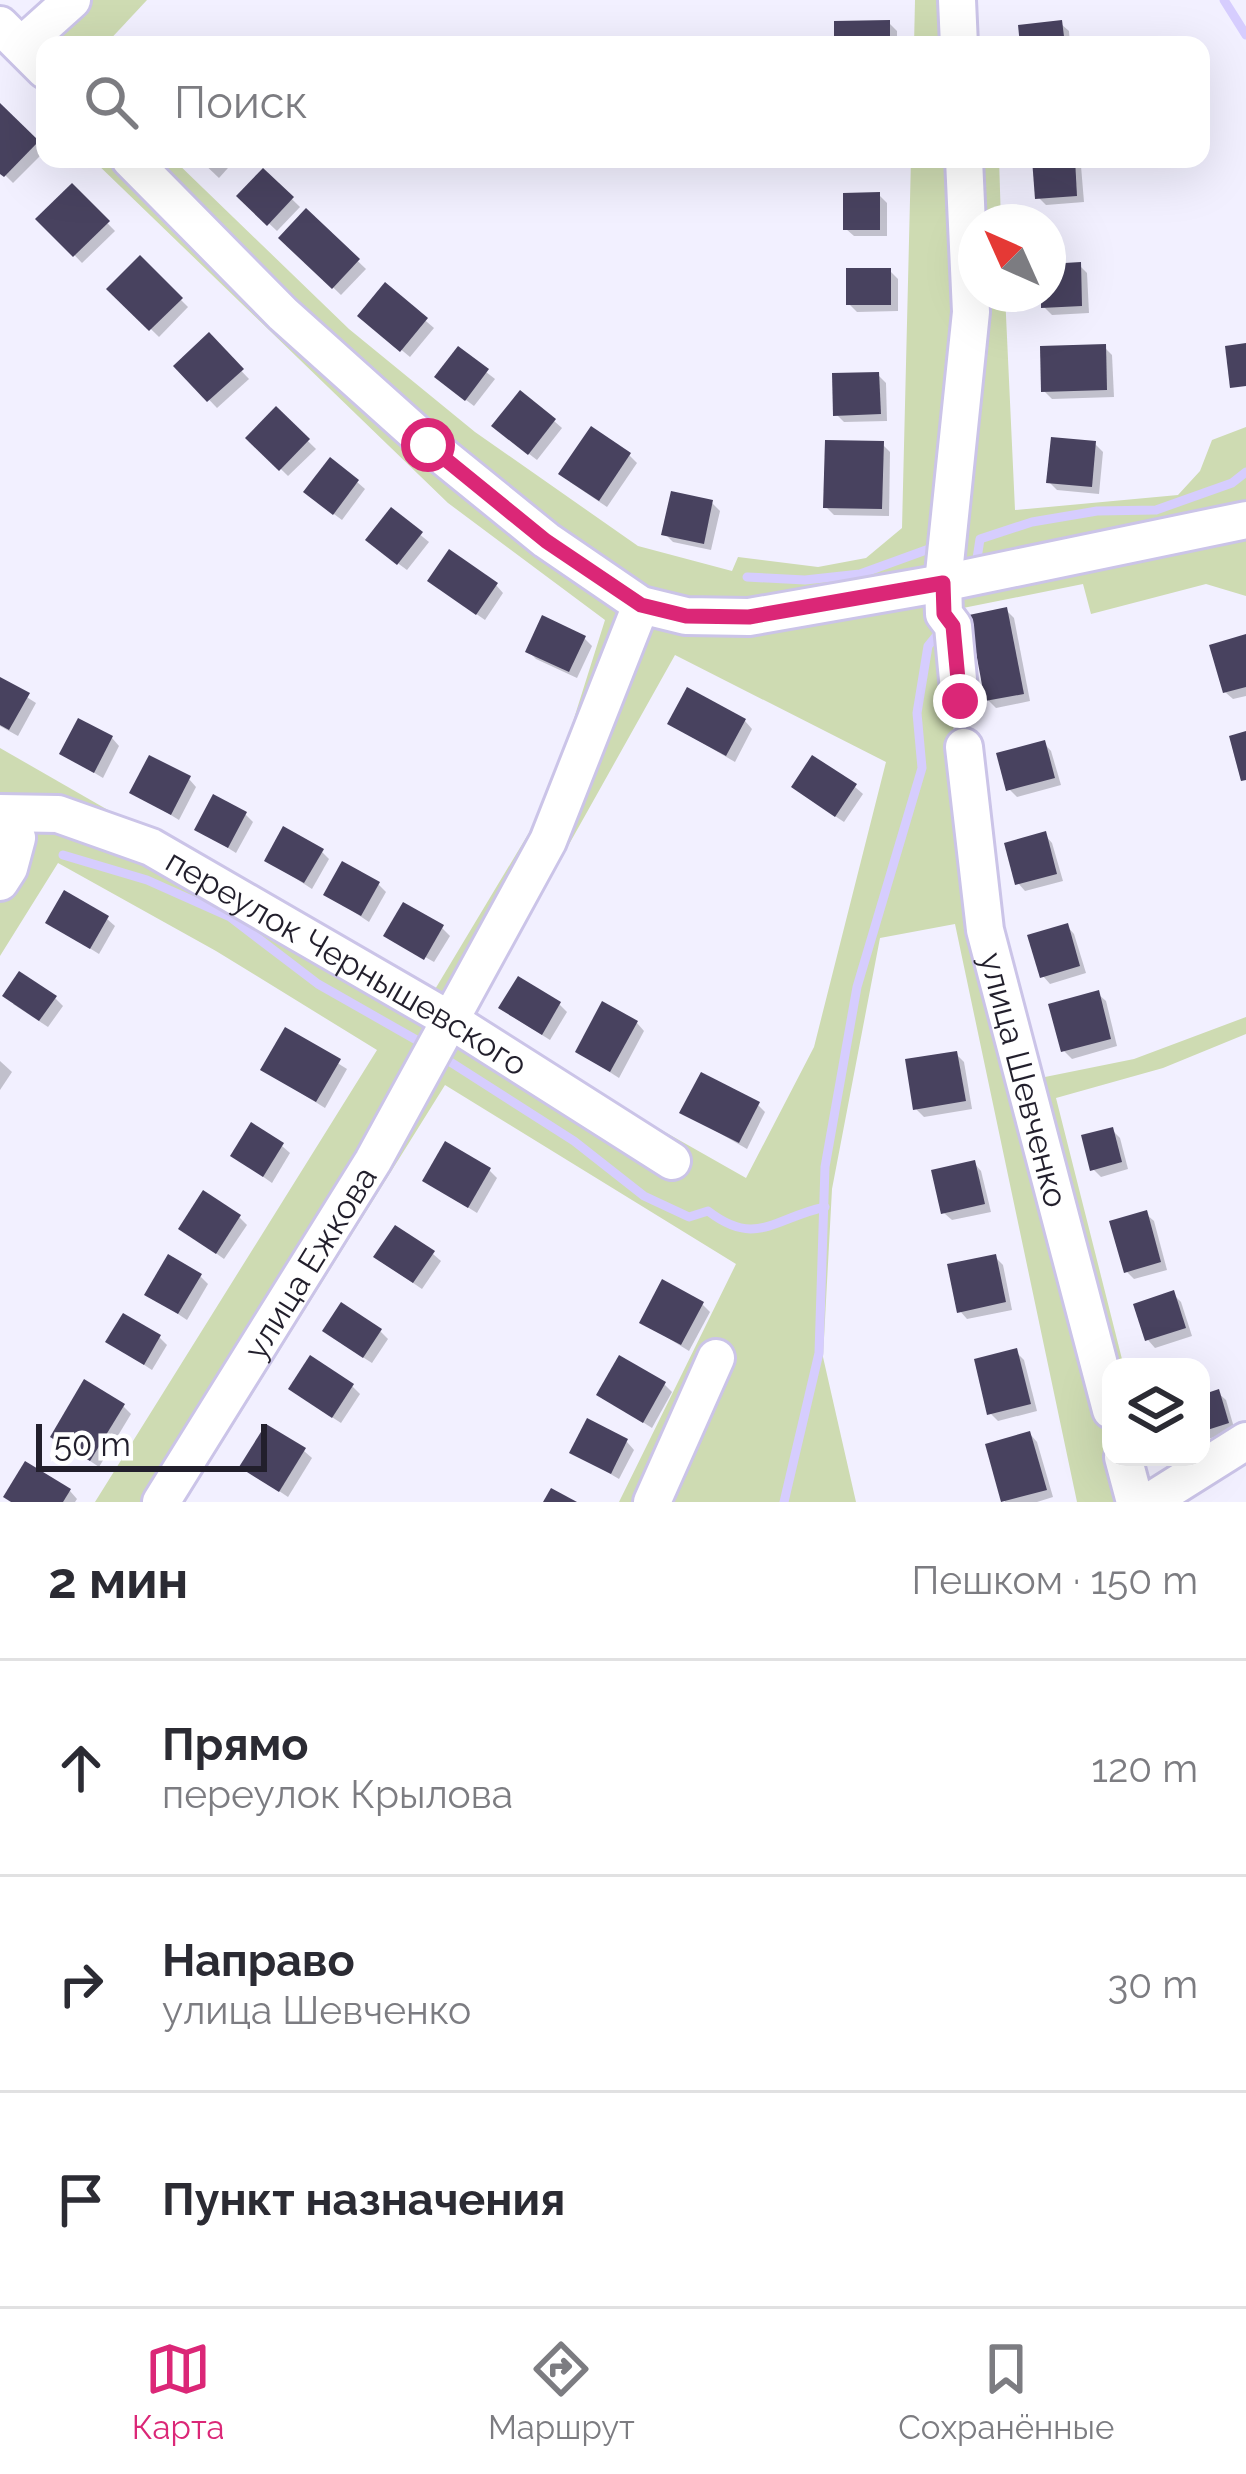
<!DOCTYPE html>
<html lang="ru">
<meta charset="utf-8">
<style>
body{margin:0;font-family:Raleway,sans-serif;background:#f7f7f7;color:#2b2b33}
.controls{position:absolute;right:36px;bottom:36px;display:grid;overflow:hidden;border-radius:24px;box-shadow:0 12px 48px #0002}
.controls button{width:108px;height:108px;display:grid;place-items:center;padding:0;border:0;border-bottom:3px solid #e1e1e2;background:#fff;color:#2b2b33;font:60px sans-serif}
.compass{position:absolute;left:958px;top:204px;width:108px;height:108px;border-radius:50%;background:#fff;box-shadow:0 12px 48px #0002;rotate:315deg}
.scale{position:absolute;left:36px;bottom:30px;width:231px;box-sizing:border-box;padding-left:12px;border:6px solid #221f2c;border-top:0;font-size:33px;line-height:42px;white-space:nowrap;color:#221f2c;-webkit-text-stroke:9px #fff;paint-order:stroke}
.stop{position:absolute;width:36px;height:36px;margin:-27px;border:9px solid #db2777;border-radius:50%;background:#fff}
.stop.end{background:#db2777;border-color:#fff;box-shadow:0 3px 12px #0008}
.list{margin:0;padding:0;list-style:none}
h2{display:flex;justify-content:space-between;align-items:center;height:156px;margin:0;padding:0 48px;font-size:51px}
h2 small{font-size:39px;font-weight:400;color:#7c7c81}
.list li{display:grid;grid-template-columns:78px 1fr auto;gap:36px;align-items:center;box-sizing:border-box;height:216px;padding:0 48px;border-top:3px solid #e1e1e2}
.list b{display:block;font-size:45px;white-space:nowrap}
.list p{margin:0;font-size:39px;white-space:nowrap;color:#7c7c81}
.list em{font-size:39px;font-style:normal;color:#7c7c81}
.icon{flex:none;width:66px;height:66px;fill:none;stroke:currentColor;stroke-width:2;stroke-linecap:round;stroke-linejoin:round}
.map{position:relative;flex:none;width:1246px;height:1502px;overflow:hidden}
.search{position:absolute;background:#fff;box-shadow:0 12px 48px #0002;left:36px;right:36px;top:36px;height:132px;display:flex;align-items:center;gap:30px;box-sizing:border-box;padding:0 42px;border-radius:24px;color:#7c7c81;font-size:45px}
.sheet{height:804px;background:#fff}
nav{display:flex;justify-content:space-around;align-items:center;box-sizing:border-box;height:168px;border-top:3px solid #e1e1e2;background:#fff;font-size:33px;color:#7c7c81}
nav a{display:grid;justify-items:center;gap:6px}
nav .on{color:#db2777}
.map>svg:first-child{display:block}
</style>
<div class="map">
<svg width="1246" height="1502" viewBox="0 0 1246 1502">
<rect width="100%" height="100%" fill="#f2f0ff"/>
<g fill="#cedbb2">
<path d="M 84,0 L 147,0 L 105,45 L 45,45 Z"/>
<path d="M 915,0 L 947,0 L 949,45 L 914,45 Z"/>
<path d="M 92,159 L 116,159 L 631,612 L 541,839 L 447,1008 L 431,996 L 548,801 L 605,620 L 448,503 Z"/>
<path d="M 145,159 L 173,159 L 349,329 L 475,432 L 638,546 L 732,571 L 738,557 L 818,567 L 866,558 L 902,528 L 911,159 L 954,159 L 960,312 L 931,563 L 919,577 L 689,607 L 602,572 L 290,307 Z"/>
<path d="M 974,159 L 999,159 L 1001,222 L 977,222 Z"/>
<path d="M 979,294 L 1005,294 L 1015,510 L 1178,495 L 1200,471 L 1212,440 L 1246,427 L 1246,508 L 967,568 L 958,558 Z"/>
<path d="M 1246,532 L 1246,596 L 1206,584 L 1091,614 L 1083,584 L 963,608 L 955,620 L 956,589 Z"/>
<path d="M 927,596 L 939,608 L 977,926 L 1111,1441 L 1111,1457 L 1127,1502 L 1077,1502 L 955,924 L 880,938 L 832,1189 L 823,1357 L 856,1502 L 619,1502 L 736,1264 L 445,1085 L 185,1502 L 168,1502 L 452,1031 L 480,1027 L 746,1178 L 814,1047 L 886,762 L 675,655 L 470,1021 L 645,619 Z"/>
<path d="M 968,712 L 994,894 L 1040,1078 L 1134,1059 L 1246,1017 L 1246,1034 L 1163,1068 L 1056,1098 L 1124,1367 L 1111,1367 L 992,925 Z"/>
<path d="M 0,748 L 155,837 L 0,806 Z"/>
<path d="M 12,821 L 148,854 L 442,1026 L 151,1502 L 95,1502 L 377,1050 L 216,951 L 58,863 L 0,956 L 0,895 Z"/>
</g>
<g fill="#0003">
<path d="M 889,23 L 897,31 L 897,45 L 837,45 Z"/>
<path d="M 1061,24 L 1069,31 L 1070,45 L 1023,45 Z"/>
<path d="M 0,107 L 45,151 L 13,183 L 0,170 Z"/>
<path d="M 199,159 L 236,159 L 219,178 Z"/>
<path d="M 1075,159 L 1081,166 L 1084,202 L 1046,205 L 1038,197 Z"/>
<path d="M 264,172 L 300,207 L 277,231 L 240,196 Z"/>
<path d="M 72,187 L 115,231 L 82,263 L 40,219 Z"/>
<path d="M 879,195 L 887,203 L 887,236 L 854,236 L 846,229 Z"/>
<path d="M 306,212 L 366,269 L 341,295 L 282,238 Z"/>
<path d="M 140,259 L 188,307 L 159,337 L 110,289 Z"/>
<path d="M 1079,265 L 1087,273 L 1089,313 L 1052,315 L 1044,307 L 1048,267 Z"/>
<path d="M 890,271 L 898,279 L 898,311 L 857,312 L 849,304 Z"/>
<path d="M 385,286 L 434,328 L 410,357 L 369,323 Z"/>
<path d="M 209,337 L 249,379 L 217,408 L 177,366 Z"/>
<path d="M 1104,347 L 1112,355 L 1114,397 L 1052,399 L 1044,391 Z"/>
<path d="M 458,350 L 495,379 L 474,406 L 445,384 Z"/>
<path d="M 878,375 L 886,383 L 887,421 L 844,422 L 836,414 Z"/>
<path d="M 276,410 L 316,449 L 288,476 L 249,438 Z"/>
<path d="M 554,421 L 562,428 L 537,460 L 503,434 Z"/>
<path d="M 882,444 L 890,452 L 889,516 L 834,515 L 826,507 Z"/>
<path d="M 1095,444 L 1103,452 L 1099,494 L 1057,490 L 1049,482 Z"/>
<path d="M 629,455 L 637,463 L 607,507 L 570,482 Z"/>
<path d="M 357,482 L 365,489 L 342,520 L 315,500 Z"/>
<path d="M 712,503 L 720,511 L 711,550 L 673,542 L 665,534 Z"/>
<path d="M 391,511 L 429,542 L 407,570 L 376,547 Z"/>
<path d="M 496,585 L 503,593 L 485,620 L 439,588 Z"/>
<path d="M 1006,610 L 1014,618 L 1030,701 L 996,708 L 988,700 Z"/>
<path d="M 584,638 L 592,646 L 577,678 L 536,659 L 528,651 Z"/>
<path d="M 1246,638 L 1246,696 L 1233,699 L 1225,692 Z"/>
<path d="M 0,680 L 36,703 L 18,736 L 0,726 Z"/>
<path d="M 745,721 L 752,729 L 735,762 L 670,724 Z"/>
<path d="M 112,738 L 119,746 L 103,778 L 63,754 Z"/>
<path d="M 1044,743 L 1051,751 L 1061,785 L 1017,797 L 1009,789 Z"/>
<path d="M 189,779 L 196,787 L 179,820 L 133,792 Z"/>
<path d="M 855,787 L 863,794 L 844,822 L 802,794 Z"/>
<path d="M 245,814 L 253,822 L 236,853 L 198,829 Z"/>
<path d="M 1045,835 L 1052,843 L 1063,881 L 1025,891 L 1018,883 Z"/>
<path d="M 322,852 L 329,859 L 312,889 L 267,860 Z"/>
<path d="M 378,884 L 386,892 L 369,922 L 327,894 Z"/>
<path d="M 107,919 L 115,926 L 99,954 L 49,923 Z"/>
<path d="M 1067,926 L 1074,934 L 1086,973 L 1050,984 L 1043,976 Z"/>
<path d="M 442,928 L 450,936 L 434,962 L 392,938 Z"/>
<path d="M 1098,994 L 1106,1001 L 1117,1046 L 1072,1059 L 1064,1051 Z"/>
<path d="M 55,998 L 63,1006 L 48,1027 L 13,1004 Z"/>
<path d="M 559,1004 L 567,1012 L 550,1040 L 510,1015 Z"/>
<path d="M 637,1023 L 644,1031 L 619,1078 L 578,1052 Z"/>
<path d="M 286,1031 L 347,1069 L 325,1108 L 264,1070 Z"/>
<path d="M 956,1054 L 964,1062 L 972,1109 L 924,1117 L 916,1109 Z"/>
<path d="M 0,1061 L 12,1072 L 0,1090 Z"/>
<path d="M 758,1105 L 765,1112 L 747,1149 L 683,1112 Z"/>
<path d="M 1112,1130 L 1120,1138 L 1128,1169 L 1101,1177 L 1093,1169 Z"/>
<path d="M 282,1146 L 290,1153 L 272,1183 L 234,1156 Z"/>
<path d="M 974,1163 L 981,1171 L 991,1212 L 952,1220 L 944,1213 Z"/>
<path d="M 489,1170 L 497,1178 L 477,1213 L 426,1181 Z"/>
<path d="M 1146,1214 L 1154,1221 L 1167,1270 L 1134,1279 L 1126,1271 Z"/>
<path d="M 239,1217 L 247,1225 L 224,1259 L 182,1229 Z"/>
<path d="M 433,1254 L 441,1261 L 422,1289 L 385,1264 Z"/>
<path d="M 995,1257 L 1003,1265 L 1012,1310 L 967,1319 L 960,1311 Z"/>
<path d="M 200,1276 L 208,1284 L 187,1320 L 148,1294 Z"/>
<path d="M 1173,1294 L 1181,1302 L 1192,1336 L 1155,1348 L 1148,1340 Z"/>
<path d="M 702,1304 L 710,1312 L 689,1351 L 642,1322 Z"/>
<path d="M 380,1331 L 388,1339 L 372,1363 L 333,1338 Z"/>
<path d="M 159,1337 L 167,1345 L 152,1370 L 109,1342 Z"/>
<path d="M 1016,1352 L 1024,1360 L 1037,1411 L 998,1421 L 990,1413 Z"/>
<path d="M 664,1384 L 672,1392 L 652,1428 L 600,1395 Z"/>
<path d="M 352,1386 L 360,1394 L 341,1423 L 300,1396 Z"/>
<path d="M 1218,1393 L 1226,1400 L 1235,1431 L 1201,1441 L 1201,1398 Z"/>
<path d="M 123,1406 L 131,1414 L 99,1467 L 53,1436 Z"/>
<path d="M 1030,1434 L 1037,1442 L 1053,1497 L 1037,1502 L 1005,1502 L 988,1446 Z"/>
<path d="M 627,1442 L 634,1450 L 619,1479 L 573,1452 Z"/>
<path d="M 304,1451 L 312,1458 L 288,1497 L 243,1467 Z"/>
<path d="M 70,1491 L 77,1499 L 75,1502 L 12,1502 Z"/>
</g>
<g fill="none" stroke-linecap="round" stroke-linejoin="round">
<g stroke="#d6cdfe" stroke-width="9">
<path d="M 1224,0 L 1246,35"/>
<path d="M 976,565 L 980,539 L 1032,522 L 1097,511 L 1156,510 L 1232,483 L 1246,472"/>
<path d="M 747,577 L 805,580 L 860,574 L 940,545"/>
<path d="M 63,855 L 147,880 L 230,917 L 318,984 L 427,1046"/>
<path d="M 441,1056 L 574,1141 L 644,1196 L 689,1217 L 708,1211 C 756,1248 774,1218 825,1207"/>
<path d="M 784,1502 L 819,1353 L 825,1167 L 857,987 L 922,768 L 917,713 L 928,646 L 941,630"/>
</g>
</g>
<g fill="#48425f">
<path d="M 890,20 L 890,45 L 834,45 L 834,21 Z"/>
<path d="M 1062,20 L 1065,45 L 1020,45 L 1018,25 Z"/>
<path d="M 0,103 L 39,141 L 4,177 L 0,174 Z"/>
<path d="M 1032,159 L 1075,159 L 1077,196 L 1035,199 Z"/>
<path d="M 263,168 L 294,197 L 267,226 L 236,196 Z"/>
<path d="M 72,183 L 110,221 L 73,257 L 35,219 Z"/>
<path d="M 880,192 L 880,230 L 843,230 L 843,193 Z"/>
<path d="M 306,208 L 360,259 L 332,289 L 278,238 Z"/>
<path d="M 140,255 L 183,298 L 149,331 L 106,289 Z"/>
<path d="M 1081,262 L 1082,306 L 1041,308 L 1041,294 L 1048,294 L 1048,264 Z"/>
<rect x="846" y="268" width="45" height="37"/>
<path d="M 385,282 L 428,318 L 400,352 L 357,316 Z"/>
<path d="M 209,332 L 244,369 L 207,402 L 173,366 Z"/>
<path d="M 1246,343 L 1246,386 L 1230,388 L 1225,346 Z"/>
<path d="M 1106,344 L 1107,390 L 1041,392 L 1040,346 Z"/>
<path d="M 458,346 L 489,369 L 465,401 L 434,377 Z"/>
<path d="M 879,372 L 881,414 L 833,416 L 832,373 Z"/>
<path d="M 520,390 L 556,419 L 528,455 L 491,426 Z"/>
<path d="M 276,406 L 310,439 L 279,471 L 245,438 Z"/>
<path d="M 591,426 L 631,453 L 599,501 L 558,474 Z"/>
<path d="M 1051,437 L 1096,441 L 1092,487 L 1046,483 Z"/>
<path d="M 825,440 L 884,441 L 882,509 L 823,508 Z"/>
<path d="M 330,457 L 359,480 L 333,515 L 303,492 Z"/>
<path d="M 671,491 L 713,500 L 704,544 L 661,535 Z"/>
<path d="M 391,507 L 423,532 L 397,565 L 365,540 Z"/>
<path d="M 449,549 L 498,583 L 476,615 L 427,581 Z"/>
<path d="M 1007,607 L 1024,694 L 985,701 L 969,615 Z"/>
<path d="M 542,615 L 586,636 L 569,672 L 525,652 Z"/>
<path d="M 1246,634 L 1246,687 L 1223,693 L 1209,645 Z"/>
<path d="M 0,677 L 30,693 L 9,730 L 0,725 Z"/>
<path d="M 687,687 L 746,719 L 726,756 L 667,724 Z"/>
<path d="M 78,718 L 113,736 L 94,773 L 59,754 Z"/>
<path d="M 1246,731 L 1246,780 L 1241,781 L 1229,736 Z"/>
<path d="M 1045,740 L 1055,778 L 1006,791 L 996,753 Z"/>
<path d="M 149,755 L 191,776 L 171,815 L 129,793 Z"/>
<path d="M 812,755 L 857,784 L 835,817 L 791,787 Z"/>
<path d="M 213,794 L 247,812 L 228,848 L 194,830 Z"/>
<path d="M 283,826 L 324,849 L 304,883 L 264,861 Z"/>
<path d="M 1046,831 L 1057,874 L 1015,885 L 1004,843 Z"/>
<path d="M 342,861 L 380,882 L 361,916 L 323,895 Z"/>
<path d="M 64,890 L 109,916 L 90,949 L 45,923 Z"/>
<path d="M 403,902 L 444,925 L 424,960 L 383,936 Z"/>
<path d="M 1068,923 L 1080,966 L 1040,978 L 1027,935 Z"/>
<path d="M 19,971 L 57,996 L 39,1021 L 2,996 Z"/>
<path d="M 518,976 L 561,1002 L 542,1035 L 498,1008 Z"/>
<path d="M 1099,990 L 1111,1039 L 1061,1052 L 1048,1004 Z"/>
<path d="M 602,1001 L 638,1021 L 610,1072 L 575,1052 Z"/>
<path d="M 285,1027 L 341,1059 L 316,1102 L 260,1070 Z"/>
<path d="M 957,1051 L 966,1101 L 913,1110 L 905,1059 Z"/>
<path d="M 701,1072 L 760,1102 L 739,1143 L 679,1113 Z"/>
<path d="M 251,1122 L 284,1143 L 263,1177 L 230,1156 Z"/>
<path d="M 1113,1127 L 1122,1162 L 1090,1171 L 1081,1135 Z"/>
<path d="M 445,1141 L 491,1168 L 468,1208 L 422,1181 Z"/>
<path d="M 975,1160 L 985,1204 L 941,1214 L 931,1170 Z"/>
<path d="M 203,1190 L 241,1215 L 216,1254 L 178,1229 Z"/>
<path d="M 1147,1210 L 1161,1262 L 1124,1273 L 1109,1221 Z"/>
<path d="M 395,1225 L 435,1251 L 413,1283 L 373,1257 Z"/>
<path d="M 168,1254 L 202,1274 L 178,1314 L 144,1295 Z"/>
<path d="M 996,1254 L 1006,1302 L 957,1313 L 947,1264 Z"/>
<path d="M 662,1279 L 704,1302 L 681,1345 L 639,1323 Z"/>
<path d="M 1174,1290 L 1186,1328 L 1145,1341 L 1133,1304 Z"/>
<path d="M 341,1302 L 382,1329 L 363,1358 L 322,1331 Z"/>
<path d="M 123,1313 L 161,1335 L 144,1365 L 105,1342 Z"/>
<path d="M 1017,1348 L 1031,1404 L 987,1415 L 974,1359 Z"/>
<path d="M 310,1355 L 354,1384 L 332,1418 L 288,1389 Z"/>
<path d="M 619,1355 L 666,1382 L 643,1423 L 596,1395 Z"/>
<path d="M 84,1379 L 125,1404 L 90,1461 L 50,1437 Z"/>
<path d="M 1219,1389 L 1229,1423 L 1201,1432 L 1201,1395 Z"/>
<path d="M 587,1418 L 628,1439 L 611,1474 L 569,1453 Z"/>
<path d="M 266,1424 L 306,1448 L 279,1492 L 239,1467 Z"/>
<path d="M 1030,1431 L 1047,1490 L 1001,1502 L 985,1444 Z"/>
<path d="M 25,1461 L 71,1489 L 63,1502 L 11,1502 L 3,1497 Z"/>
<path d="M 551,1488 L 577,1502 L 543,1502 Z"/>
</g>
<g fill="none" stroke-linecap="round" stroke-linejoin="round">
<g stroke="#cbc4e8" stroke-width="42">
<g id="minor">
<path d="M 957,0 L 959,45"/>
<path d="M 0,25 L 45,70"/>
<path d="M 22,45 L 72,0"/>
<path d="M 130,159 L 283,314 L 429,445 L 546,540 L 641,605 L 686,616 L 749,617 L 943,583 L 1246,520"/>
<path d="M 960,701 L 953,626 L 944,614 L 943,583 L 971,312 L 964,159"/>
<path id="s1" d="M 964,747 L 985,930 L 1111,1410"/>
<path id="s2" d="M 0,813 L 58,814 L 151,847 L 450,1020 L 672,1161"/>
<path d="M 0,816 L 17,838 L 9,868 L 0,882"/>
<path d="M 1123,1457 L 1135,1502"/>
<path id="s3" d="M 161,1502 L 373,1161 L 548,841 L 641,605"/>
<path d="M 652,1502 L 716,1358"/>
<path d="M 1149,1502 L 1246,1441"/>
</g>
</g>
<use href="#minor" stroke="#fff" stroke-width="36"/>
</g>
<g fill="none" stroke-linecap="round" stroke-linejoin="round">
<path stroke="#db2777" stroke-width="15" d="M 428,445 L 546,541 L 641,605 L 686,616 L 749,617 L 943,583 L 944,614 L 953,626 L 960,701"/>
</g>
<g text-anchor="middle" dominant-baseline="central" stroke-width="12" stroke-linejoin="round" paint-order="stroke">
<g font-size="33" fill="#221f2c" stroke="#fff">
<text stroke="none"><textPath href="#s2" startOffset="384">переулок Чернышевского</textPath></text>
<text stroke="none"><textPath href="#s1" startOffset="339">улица Шевченко</textPath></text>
<text stroke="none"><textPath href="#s3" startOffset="282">улица Ежкова</textPath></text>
</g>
</g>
</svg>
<div class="controls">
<button><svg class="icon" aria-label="layers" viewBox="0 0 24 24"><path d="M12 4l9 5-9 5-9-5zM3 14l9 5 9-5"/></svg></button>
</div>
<svg class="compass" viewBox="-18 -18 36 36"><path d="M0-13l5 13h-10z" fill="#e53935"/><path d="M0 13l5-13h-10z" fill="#7c7c81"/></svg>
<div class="scale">50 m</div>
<div class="stop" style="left:428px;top:445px"></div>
<div class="stop end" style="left:960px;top:701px"></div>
<div class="search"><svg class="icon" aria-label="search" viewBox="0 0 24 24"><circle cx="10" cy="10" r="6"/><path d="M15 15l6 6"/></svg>Поиск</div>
</div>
<section class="sheet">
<h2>2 мин<small>Пешком · 150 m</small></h2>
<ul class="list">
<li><svg class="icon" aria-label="ahead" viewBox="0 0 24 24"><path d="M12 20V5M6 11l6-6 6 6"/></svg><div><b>Прямо</b><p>переулок Крылова</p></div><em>120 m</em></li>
<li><svg class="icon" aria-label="right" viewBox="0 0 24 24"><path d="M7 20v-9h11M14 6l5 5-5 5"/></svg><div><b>Направо</b><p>улица Шевченко</p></div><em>30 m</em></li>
<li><svg class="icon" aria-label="arrive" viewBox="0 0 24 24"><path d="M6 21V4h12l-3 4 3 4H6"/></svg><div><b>Пункт назначения</b></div></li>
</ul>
</section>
<nav>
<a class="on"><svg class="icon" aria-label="map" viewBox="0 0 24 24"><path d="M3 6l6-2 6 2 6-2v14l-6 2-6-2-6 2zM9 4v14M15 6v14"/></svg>Карта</a>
<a><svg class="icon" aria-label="directions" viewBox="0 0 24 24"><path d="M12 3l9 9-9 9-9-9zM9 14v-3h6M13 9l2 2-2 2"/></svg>Маршрут</a>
<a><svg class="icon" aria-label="saved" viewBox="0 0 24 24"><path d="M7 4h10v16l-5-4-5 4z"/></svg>Сохранённые</a>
</nav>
